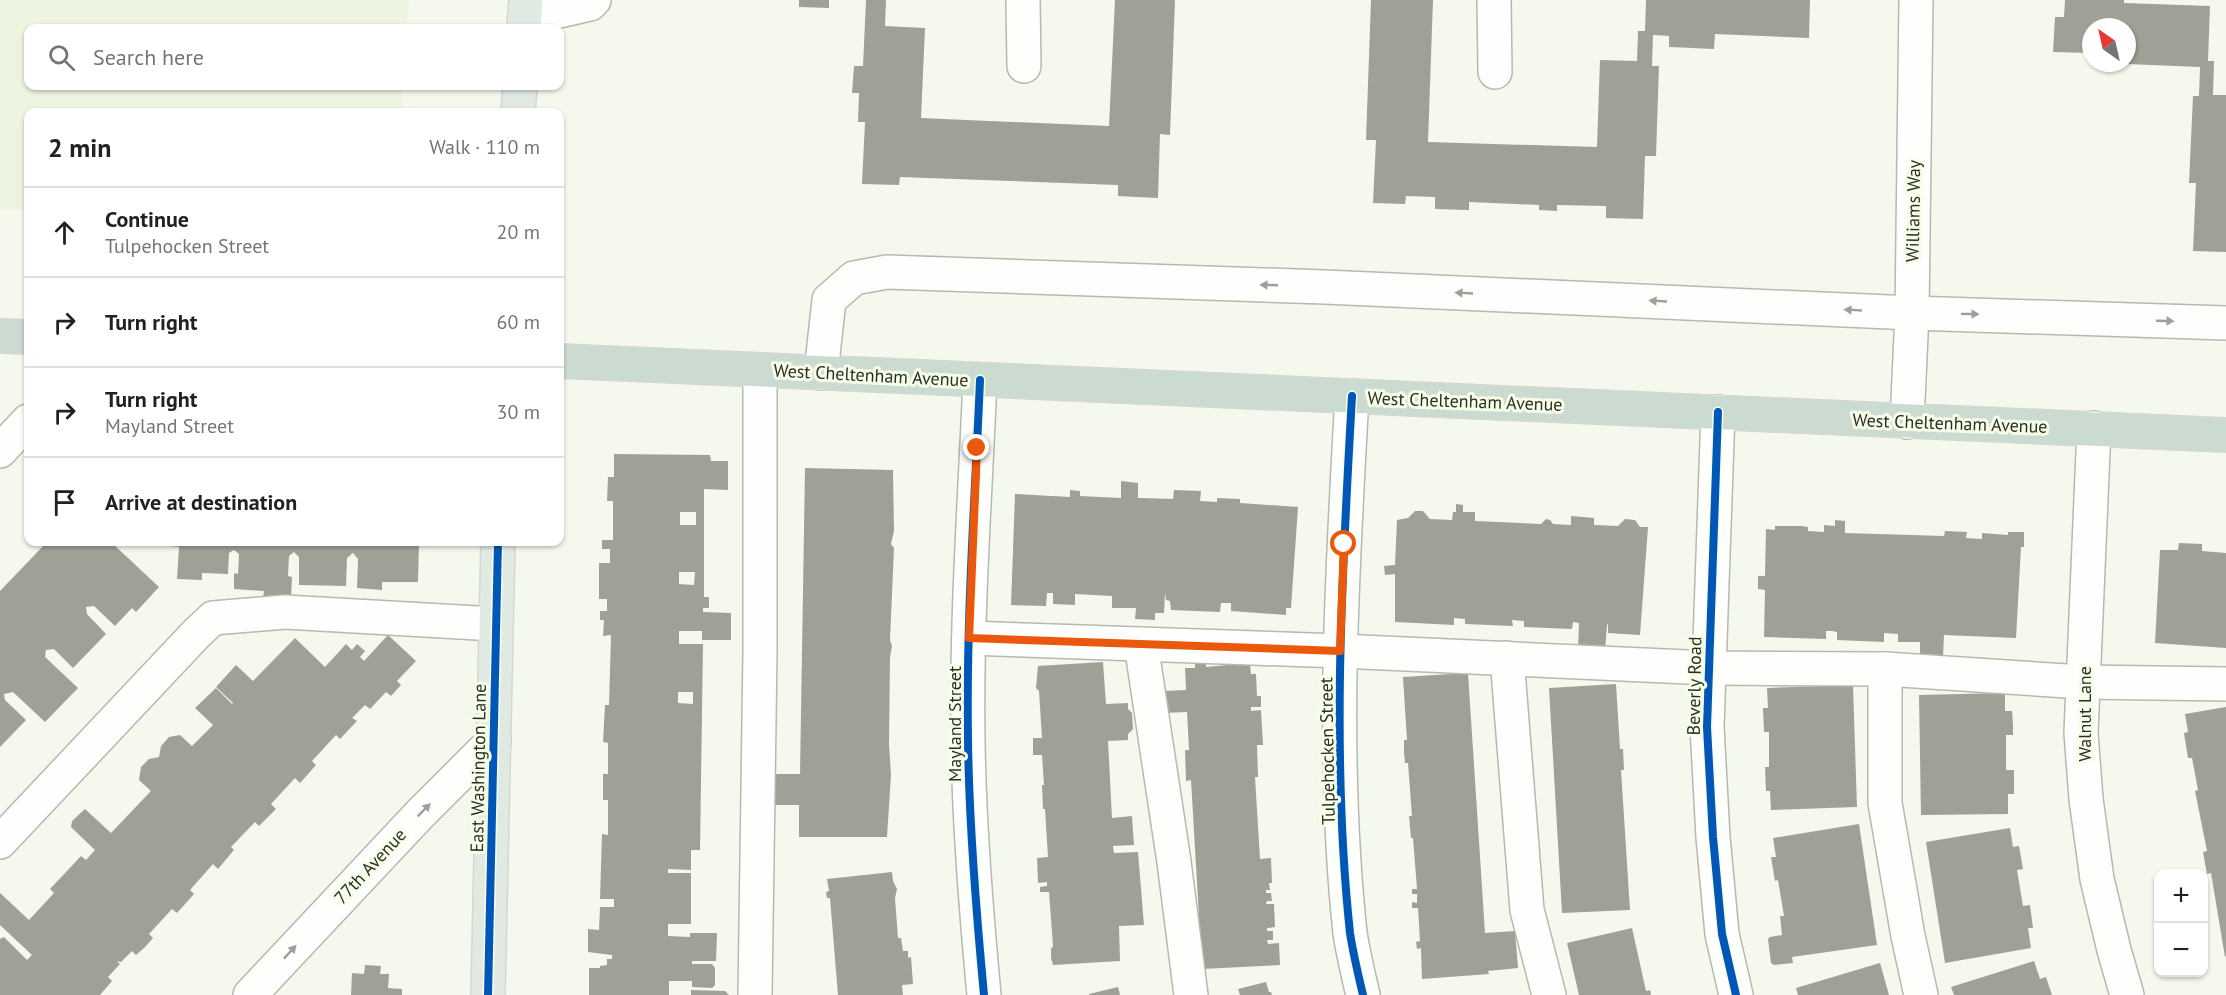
<!DOCTYPE html>
<meta charset="utf-8">
<style>
body{margin:0;font-family:"PT Sans",sans-serif;background:#f6f6f6;color:#202124}
.controls{position:absolute;right:18px;bottom:18px;display:grid;overflow:hidden;border-radius:12px;box-shadow:0 2px 4px #0004}
.controls button{width:54px;height:54px;display:grid;place-items:center;padding:0;border:0;border-bottom:2px solid #e0e0e0;background:#fff;color:#202124;font:30px sans-serif}
.compass{position:absolute;left:2082px;top:18px;width:54px;height:54px;border-radius:50%;background:#fff;box-shadow:0 2px 4px #0004;rotate:326deg}
.stop{position:absolute;width:18px;height:18px;margin:-14px;border:4px solid #ea580c;border-radius:50%;background:#fff}
.stop.end{background:#ea580c;border-color:#fff;box-shadow:0 2px 6px #0008}
.list{margin:0;padding:0;list-style:none}
h2{display:flex;justify-content:space-between;align-items:center;height:78px;margin:0;padding:0 24px;font-size:26px}
h2 small{font-size:20px;font-weight:400;color:#757577}
.list li{display:grid;grid-template-columns:39px 1fr auto;gap:18px;align-items:center;box-sizing:border-box;height:90px;padding:0 24px;border-top:2px solid #e0e0e0}
.list b{display:block;font-size:22px;white-space:nowrap}
.list p{margin:0;font-size:20px;white-space:nowrap;color:#757577}
.list em{font-size:20px;font-style:normal;color:#757577}
.icon{flex:none;width:33px;height:33px;fill:none;stroke:currentColor;stroke-width:2;stroke-linecap:round;stroke-linejoin:round}
.map{position:relative;flex:none;width:2226px;height:995px;overflow:hidden}
.search{position:absolute;background:#fff;box-shadow:0 2px 4px #0004;left:24px;top:24px;width:540px;height:66px;display:flex;align-items:center;gap:15px;box-sizing:border-box;padding:0 21px;border-radius:12px;color:#757577;font-size:22px}
.panel{position:absolute;background:#fff;box-shadow:0 2px 4px #0004;left:24px;top:108px;width:540px;height:438px;border-radius:12px}
.map>svg:first-child{display:block}
</style>
<div class="map">
<svg width="2226" height="995" viewBox="0 0 2226 995">
<rect width="100%" height="100%" fill="#f5f9ed"/>
<path fill="#edf5e0" d="M 0,0 L 409,0 L 407,28 L 28,28 L 28,86 L 403,86 L 402,112 L 28,112 L 28,210 L 0,209 Z"/>
<g fill="#a0a097" fill-rule="evenodd">
<path d="M 799,0 L 829,0 L 829,8 L 799,7 Z"/>
<path d="M 866,0 L 886,0 L 885,26 L 925,28 L 921,118 L 1109,126 L 1115,0 L 1175,0 L 1170,135 L 1160,134 L 1158,198 L 1118,196 L 1118,185 L 900,177 L 899,185 L 862,184 L 865,122 L 858,122 L 859,93 L 852,93 L 854,66 L 863,66 Z"/>
<path d="M 1371,0 L 1433,0 L 1428,142 L 1597,147 L 1600,60 L 1637,61 L 1638,31 L 1645,31 L 1646,0 L 1810,0 L 1809,38 L 1715,34 L 1714,49 L 1669,47 L 1669,36 L 1653,35 L 1652,66 L 1659,66 L 1656,156 L 1645,156 L 1643,219 L 1606,218 L 1606,206 L 1557,205 L 1557,211 L 1539,210 L 1539,205 L 1469,202 L 1469,210 L 1435,209 L 1435,197 L 1406,196 L 1405,204 L 1373,203 L 1376,140 L 1366,140 Z"/>
<path d="M 2065,0 L 2124,0 L 2124,3 L 2210,6 L 2208,61 L 2214,61 L 2213,95 L 2226,95 L 2226,252 L 2193,251 L 2196,183 L 2189,183 L 2193,96 L 2199,96 L 2200,67 L 2127,64 L 2127,27 L 2091,27 L 2091,53 L 2053,52 L 2055,17 L 2064,17 Z"/>
<path d="M 614,454 L 710,455 L 711,461 L 728,461 L 728,490 L 704,489 L 704,597 L 709,597 L 709,608 L 703,608 L 703,612 L 731,613 L 731,640 L 702,640 L 702,631 L 679,631 L 679,644 L 703,644 L 700,850 L 691,850 L 691,870 L 668,869 L 668,873 L 691,873 L 691,924 L 668,924 L 668,936 L 690,937 L 690,933 L 717,933 L 716,961 L 692,961 L 692,964 L 712,964 L 715,968 L 715,985 L 712,988 L 692,987 L 692,981 L 669,981 L 669,995 L 589,995 L 589,968 L 600,968 L 600,966 L 607,965 L 607,959 L 612,959 L 612,955 L 588,952 L 588,929 L 599,930 L 600,907 L 614,907 L 614,899 L 600,899 L 602,834 L 608,835 L 608,800 L 603,800 L 603,774 L 608,774 L 608,743 L 603,742 L 605,705 L 609,705 L 611,635 L 603,636 L 604,620 L 600,620 L 600,611 L 607,611 L 607,599 L 599,599 L 599,563 L 610,563 L 610,549 L 602,549 L 602,540 L 613,540 L 613,501 L 607,501 L 608,477 L 614,477 ZM 680,512 L 696,512 L 696,525 L 680,525 ZM 679,572 L 695,572 L 694,585 L 679,584 ZM 678,692 L 693,692 L 693,704 L 678,703 Z"/>
<path d="M 805,468 L 893,470 L 894,531 L 891,544 L 894,548 L 890,640 L 892,646 L 890,657 L 889,744 L 891,775 L 887,837 L 799,837 L 799,805 L 772,805 L 772,774 L 800,774 Z"/>
<path d="M 1121,481 L 1138,483 L 1138,498 L 1141,498 L 1173,499 L 1174,490 L 1201,491 L 1200,501 L 1217,502 L 1217,498 L 1240,499 L 1240,503 L 1298,507 L 1291,608 L 1286,608 L 1286,615 L 1231,611 L 1231,603 L 1221,603 L 1220,612 L 1171,610 L 1170,601 L 1166,600 L 1165,593 L 1164,613 L 1155,613 L 1155,620 L 1135,619 L 1136,608 L 1112,608 L 1112,596 L 1075,594 L 1075,605 L 1053,604 L 1053,593 L 1047,593 L 1046,606 L 1011,605 L 1015,494 L 1070,497 L 1070,490 L 1080,491 L 1080,496 L 1121,498 Z"/>
<path d="M 1456,504 L 1463,505 L 1463,512 L 1475,512 L 1475,521 L 1541,524 L 1546,519 L 1550,520 L 1553,524 L 1571,525 L 1571,516 L 1583,517 L 1594,518 L 1594,525 L 1618,526 L 1625,519 L 1635,520 L 1640,527 L 1648,527 L 1640,635 L 1608,633 L 1608,624 L 1607,625 L 1605,651 L 1578,650 L 1579,623 L 1573,622 L 1572,629 L 1524,627 L 1524,621 L 1512,620 L 1513,626 L 1465,624 L 1465,619 L 1454,618 L 1454,625 L 1395,622 L 1395,574 L 1385,575 L 1384,566 L 1395,565 L 1397,520 L 1408,518 L 1415,511 L 1423,511 L 1430,519 L 1452,520 L 1453,512 L 1456,512 Z"/>
<path d="M 1835,520 L 1845,521 L 1845,533 L 1944,536 L 1945,531 L 1967,532 L 1966,538 L 1982,539 L 1982,533 L 2008,535 L 2008,532 L 2024,532 L 2024,547 L 2021,547 L 2016,638 L 1944,635 L 1943,657 L 1920,656 L 1920,642 L 1898,642 L 1898,634 L 1884,633 L 1884,642 L 1837,640 L 1837,632 L 1832,631 L 1826,631 L 1826,639 L 1764,637 L 1765,590 L 1758,589 L 1758,576 L 1765,576 L 1766,529 L 1775,530 L 1775,526 L 1802,526 L 1808,527 L 1808,531 L 1824,532 L 1824,525 L 1835,526 Z"/>
<path d="M 47,542 L 115,542 L 113,544 L 159,587 L 136,612 L 132,608 L 115,626 L 94,606 L 86,607 L 87,614 L 106,634 L 73,668 L 54,649 L 46,650 L 45,657 L 78,688 L 45,722 L 13,692 L 4,694 L 5,700 L 26,720 L 0,747 L 0,591 Z"/>
<path d="M 171,542 L 419,542 L 418,582 L 382,582 L 382,590 L 357,588 L 358,559 L 353,553 L 347,558 L 346,586 L 299,585 L 299,557 L 294,552 L 289,556 L 288,576 L 292,577 L 291,599 L 263,598 L 264,591 L 234,589 L 234,573 L 238,574 L 239,554 L 234,550 L 229,553 L 228,574 L 202,573 L 202,580 L 177,579 L 179,547 L 171,546 Z"/>
<path d="M 2179,543 L 2202,544 L 2202,551 L 2226,553 L 2226,648 L 2155,643 L 2160,550 L 2178,550 Z"/>
<path d="M 388,635 L 416,661 L 397,681 L 401,685 L 391,696 L 386,692 L 370,709 L 365,705 L 352,718 L 357,721 L 340,739 L 336,735 L 312,761 L 316,765 L 309,773 L 300,783 L 295,778 L 271,804 L 276,809 L 259,826 L 255,822 L 231,847 L 234,850 L 218,869 L 213,864 L 190,890 L 194,894 L 177,913 L 172,909 L 149,934 L 153,938 L 144,948 L 136,955 L 132,951 L 121,962 L 117,961 L 120,964 L 108,977 L 112,981 L 100,995 L 0,995 L 0,939 L 4,937 L 27,960 L 32,955 L 0,925 L 0,893 L 29,920 L 54,893 L 50,889 L 81,856 L 86,860 L 95,850 L 71,827 L 72,821 L 85,809 L 111,833 L 151,791 L 139,780 L 141,767 L 149,759 L 159,757 L 161,746 L 169,737 L 180,735 L 192,746 L 213,725 L 195,708 L 216,688 L 232,704 L 233,703 L 216,687 L 236,665 L 253,681 L 295,638 L 325,667 L 346,644 L 352,650 L 357,644 L 365,651 L 360,657 L 364,661 Z"/>
<path d="M 1103,662 L 1106,704 L 1128,703 L 1128,709 L 1132,713 L 1133,729 L 1128,734 L 1128,740 L 1108,741 L 1112,818 L 1132,816 L 1134,845 L 1113,846 L 1114,853 L 1138,852 L 1144,925 L 1119,926 L 1120,961 L 1053,965 L 1051,958 L 1051,949 L 1053,946 L 1049,892 L 1040,892 L 1040,887 L 1047,886 L 1047,882 L 1038,883 L 1037,858 L 1048,857 L 1045,809 L 1043,809 L 1042,785 L 1044,785 L 1042,755 L 1033,755 L 1033,738 L 1042,738 L 1039,691 L 1036,688 L 1038,666 Z"/>
<path d="M 1206,663 L 1206,667 L 1250,663 L 1251,674 L 1256,674 L 1257,696 L 1261,696 L 1261,707 L 1251,707 L 1251,711 L 1261,710 L 1263,745 L 1257,745 L 1258,777 L 1255,777 L 1260,859 L 1271,858 L 1272,883 L 1269,883 L 1270,890 L 1266,890 L 1266,893 L 1271,893 L 1272,901 L 1267,901 L 1266,904 L 1274,904 L 1275,927 L 1267,928 L 1267,931 L 1273,931 L 1273,940 L 1267,940 L 1268,944 L 1279,943 L 1280,965 L 1202,969 L 1191,780 L 1186,781 L 1185,750 L 1189,750 L 1187,712 L 1164,713 L 1162,691 L 1186,690 L 1185,668 L 1195,668 L 1195,664 Z"/>
<path d="M 1468,673 L 1485,933 L 1515,931 L 1518,968 L 1488,971 L 1489,974 L 1422,979 L 1421,948 L 1417,949 L 1416,942 L 1420,941 L 1418,908 L 1412,908 L 1412,902 L 1417,903 L 1417,894 L 1412,894 L 1412,889 L 1417,889 L 1413,838 L 1411,838 L 1409,816 L 1412,816 L 1408,763 L 1405,763 L 1404,752 L 1404,740 L 1407,740 L 1403,677 Z"/>
<path d="M 1616,684 L 1620,749 L 1623,749 L 1624,770 L 1621,770 L 1630,910 L 1562,913 L 1549,688 Z"/>
<path d="M 1853,685 L 1857,807 L 1771,810 L 1770,791 L 1766,791 L 1765,767 L 1769,767 L 1769,732 L 1764,732 L 1763,708 L 1768,708 L 1767,688 Z"/>
<path d="M 2005,693 L 2005,711 L 2012,711 L 2013,724 L 2013,735 L 2006,735 L 2006,770 L 2014,770 L 2014,794 L 2008,794 L 2008,814 L 1921,815 L 1919,695 Z"/>
<path d="M 2226,707 L 2226,956 L 2225,957 L 2211,873 L 2207,874 L 2203,852 L 2207,851 L 2195,791 L 2198,790 L 2192,758 L 2188,758 L 2184,733 L 2188,732 L 2185,714 Z"/>
<path d="M 1859,824 L 1877,945 L 1792,957 L 1793,963 L 1774,965 L 1771,963 L 1768,939 L 1770,937 L 1782,935 L 1780,916 L 1784,916 L 1778,880 L 1775,881 L 1771,857 L 1776,857 L 1773,838 Z"/>
<path d="M 2010,828 L 2013,847 L 2019,846 L 2023,869 L 2017,870 L 2023,906 L 2030,905 L 2033,928 L 2028,928 L 2031,948 L 1945,963 L 1926,842 Z"/>
<path d="M 892,872 L 893,881 L 897,889 L 895,898 L 898,938 L 901,938 L 903,951 L 908,951 L 908,958 L 911,957 L 913,984 L 902,985 L 903,995 L 838,995 L 830,898 L 827,898 L 826,892 L 829,891 L 827,879 Z"/>
<path d="M 1632,928 L 1646,991 L 1650,990 L 1651,995 L 1579,995 L 1567,943 Z"/>
<path d="M 2034,961 L 2040,979 L 2046,977 L 2052,995 L 1954,995 L 1951,987 Z"/>
<path d="M 1880,963 L 1889,995 L 1798,995 L 1796,988 Z"/>
<path d="M 365,965 L 381,966 L 380,974 L 389,974 L 388,988 L 402,989 L 402,995 L 351,995 L 352,973 L 364,974 Z"/>
<path d="M 1266,982 L 1269,992 L 1271,992 L 1272,995 L 1240,995 L 1238,989 Z"/>
<path d="M 1118,987 L 1120,995 L 1089,995 L 1089,994 Z"/>
<path d="M 691,990 L 725,991 L 729,995 L 691,995 Z"/>
</g>
<g fill="none" stroke-linecap="round" stroke-linejoin="round">
<g stroke="#b5b9af" stroke-width="36">
<g id="minor">
<path d="M 1023,0 L 1024,66"/>
<path d="M 1494,0 L 1495,72"/>
<path d="M 525,19 L 590,4 L 594,0"/>
<path d="M 821,373 L 829,300 L 854,278 L 887,272 L 1325,287 L 1912,313 L 2226,323"/>
<path d="M 980,380 C 975,499 966,620 968,740 C 969,825 976,910 984,995"/>
<path d="M 1352,396 C 1342,574 1331,755 1350,933 C 1353,953 1358,974 1363,995"/>
<path d="M 1718,412 L 1707,727 L 1713,837 L 1722,934 L 1736,995"/>
<path d="M 1907,422 L 1912,313 L 1916,0"/>
<path d="M 2094,428 L 2081,733 L 2086,799 L 2097,879 L 2114,950 L 2127,995"/>
<path d="M 0,451 L 28,421"/>
<path d="M 969,638 L 1340,651 L 1709,668 L 1885,669 L 2082,682 L 2226,684"/>
<path d="M 1141,644 L 1174,862 L 1191,995"/>
<path d="M 1507,658 L 1527,910 L 1549,995"/>
<path d="M 1885,669 L 1885,803 L 1908,936 L 1921,995"/>
<path d="M 0,842 L 196,634 L 213,618 L 285,612 L 495,624"/>
<path d="M 250,995 L 420,814 L 494,740"/>
<path d="M 755,995 L 760,652 L 760,370"/>
</g>
</g>
<g stroke="#d5d7d1" stroke-width="36">
<g id="major">
<path d="M 524,28 L 526,0"/>
<path d="M 518,112 L 520,86"/>
<path d="M 488,995 L 498,542"/>
</g>
</g>
<g stroke="#d5d7d1" stroke-width="36">
<g id="highway">
<path d="M 0,336 L 28,337"/>
<path d="M 560,361 L 2226,435"/>
</g>
</g>
<use href="#minor" stroke="#fefefc" stroke-width="33"/>
<use href="#major" stroke="#e0eae3" stroke-width="33"/>
<use href="#highway" stroke="#ccdbd2" stroke-width="33"/>
<g stroke="#f6fee8" stroke-width="11">
<g id="cycleway">
<path d="M 980,380 C 975,499 966,620 968,740 C 969,825 976,910 984,995"/>
<path d="M 1352,396 C 1342,574 1331,755 1350,933 C 1353,953 1358,974 1363,995"/>
<path d="M 1718,412 L 1707,727 L 1713,837 L 1722,934 L 1736,995"/>
<path d="M 488,995 L 498,542"/>
</g>
</g>
<use href="#cycleway" stroke="#0057b8" stroke-width="8"/>
</g>
<defs><path id="oneway-solid" d="M-6-.8H1V-3.2L6.5 0L1 3.2V.8H-6Z" transform="scale(1.5)"/></defs>
<g fill="#9fa09c">
<use href="#oneway-solid" transform="translate(1269 285) rotate(-178)"/>
<use href="#oneway-solid" transform="translate(1464 293) rotate(-177)"/>
<use href="#oneway-solid" transform="translate(1658 301) rotate(-177)"/>
<use href="#oneway-solid" transform="translate(1853 310) rotate(-177)"/>
<use href="#oneway-solid" transform="translate(1970 314) rotate(1)"/>
<use href="#oneway-solid" transform="translate(2165 321) rotate(2)"/>
<use href="#oneway-solid" transform="translate(424 810) rotate(-45)"/>
<use href="#oneway-solid" transform="translate(290 952) rotate(-47)"/>
</g>
<g fill="none" stroke-linecap="round" stroke-linejoin="round">
<path stroke="#ea580c" stroke-width="8" d="M 977,448 L 969,638 L 1340,651 L 1344,544"/>
</g>
<g text-anchor="middle" dominant-baseline="central" stroke-width="6" stroke-linejoin="round" paint-order="stroke">
<g font-size="18" fill="#2b2e26" stroke="#f6fee8">
<text transform="translate(1913 211) rotate(-89)">Williams Way</text>
<text transform="translate(871 375) rotate(3)">West Cheltenham Avenue</text>
<text transform="translate(1465 401) rotate(2)">West Cheltenham Avenue</text>
<text transform="translate(1950 423) rotate(2)">West Cheltenham Avenue</text>
<text transform="translate(1694 686) rotate(-89)">Beverly Road</text>
<text transform="translate(2084 714) rotate(-90)">Walnut Lane</text>
<text transform="translate(954 724) rotate(-90)">Mayland Street</text>
<text transform="translate(1327 751) rotate(-91)">Tulpehocken Street</text>
<text transform="translate(478 768) rotate(-89)">East Washington Lane</text>
<text transform="translate(370 866) rotate(-47)">77th Avenue</text>
</g>
</g>
</svg>
<div class="controls">
<button>+</button>
<button>−</button>
</div>
<svg class="compass" viewBox="-18 -18 36 36"><path d="M0-13l5 13h-10z" fill="#e53935"/><path d="M0 13l5-13h-10z" fill="#757577"/></svg>
<div class="stop" style="left:1344px;top:544px"></div>
<div class="stop end" style="left:977px;top:448px"></div>
<div class="search"><svg class="icon" aria-label="search" viewBox="0 0 24 24"><circle cx="10" cy="10" r="6"/><path d="M15 15l6 6"/></svg>Search here</div>
<section class="panel">
<h2>2 min<small>Walk · 110 m</small></h2>
<ul class="list">
<li><svg class="icon" aria-label="ahead" viewBox="0 0 24 24"><path d="M12 20V5M6 11l6-6 6 6"/></svg><div><b>Continue</b><p>Tulpehocken Street</p></div><em>20 m</em></li>
<li><svg class="icon" aria-label="right" viewBox="0 0 24 24"><path d="M7 20v-9h11M14 6l5 5-5 5"/></svg><div><b>Turn right</b></div><em>60 m</em></li>
<li><svg class="icon" aria-label="right" viewBox="0 0 24 24"><path d="M7 20v-9h11M14 6l5 5-5 5"/></svg><div><b>Turn right</b><p>Mayland Street</p></div><em>30 m</em></li>
<li><svg class="icon" aria-label="arrive" viewBox="0 0 24 24"><path d="M6 21V4h12l-3 4 3 4H6"/></svg><div><b>Arrive at destination</b></div></li>
</ul>
</section>
</div>
